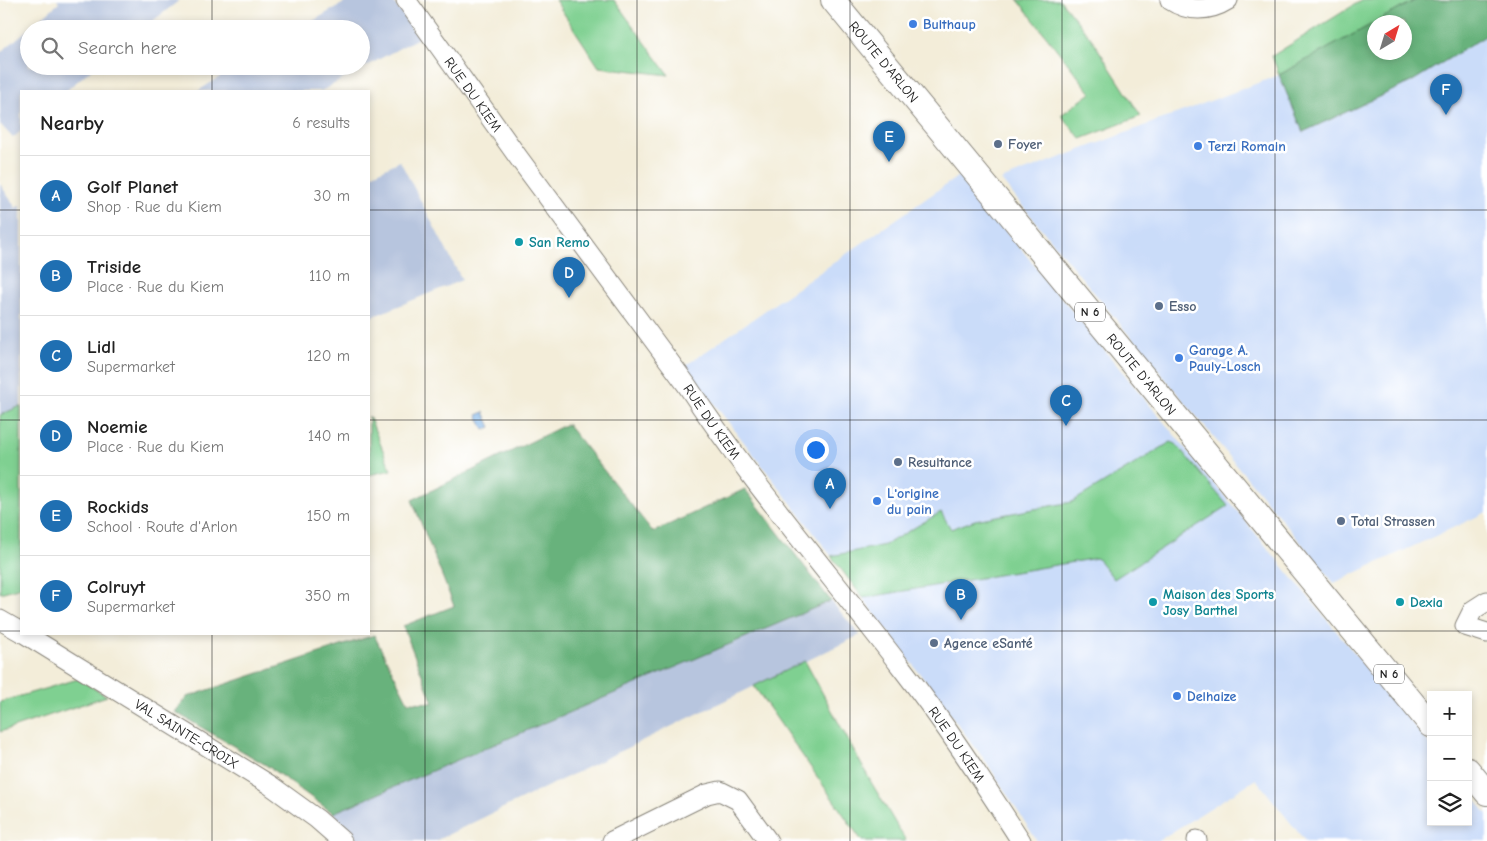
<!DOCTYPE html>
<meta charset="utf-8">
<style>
body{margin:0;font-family:"Comic Neue",sans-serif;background:#f6f6f6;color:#222}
.controls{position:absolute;right:15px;bottom:15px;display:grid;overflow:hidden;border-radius:0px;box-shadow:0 2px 8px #0003}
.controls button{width:45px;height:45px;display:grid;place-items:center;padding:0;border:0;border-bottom:1px solid #e0e0e0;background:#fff;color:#222;font:25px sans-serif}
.compass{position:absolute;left:1367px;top:15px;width:45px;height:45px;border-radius:50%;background:#fff;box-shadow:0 2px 8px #0003;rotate:38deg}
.you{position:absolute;left:815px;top:449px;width:18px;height:18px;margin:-12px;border:4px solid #fff;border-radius:50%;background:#1a73e8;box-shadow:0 0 0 8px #1a73e833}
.badge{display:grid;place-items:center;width:32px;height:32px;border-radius:50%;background:#1f6fb2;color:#fff;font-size:16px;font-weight:700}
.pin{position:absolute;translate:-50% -41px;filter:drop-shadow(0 1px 2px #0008)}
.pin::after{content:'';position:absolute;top:26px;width:18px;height:15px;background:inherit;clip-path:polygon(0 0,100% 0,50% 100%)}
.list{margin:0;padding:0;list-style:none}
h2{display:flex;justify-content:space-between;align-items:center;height:65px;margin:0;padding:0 20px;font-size:21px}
h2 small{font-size:16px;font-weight:400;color:#767676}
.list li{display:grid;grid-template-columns:32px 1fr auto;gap:15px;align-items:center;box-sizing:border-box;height:80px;padding:0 20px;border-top:1px solid #e0e0e0}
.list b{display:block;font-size:19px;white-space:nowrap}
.list p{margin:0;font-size:16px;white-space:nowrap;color:#767676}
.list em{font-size:16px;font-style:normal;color:#767676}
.icon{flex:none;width:28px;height:28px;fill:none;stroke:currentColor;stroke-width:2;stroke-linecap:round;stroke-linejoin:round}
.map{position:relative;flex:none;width:1487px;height:841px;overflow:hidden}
.search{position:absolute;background:#fff;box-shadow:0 2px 8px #0003;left:20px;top:20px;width:350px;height:55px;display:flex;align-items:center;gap:12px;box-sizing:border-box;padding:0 18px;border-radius:28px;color:#767676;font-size:19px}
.panel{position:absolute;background:#fff;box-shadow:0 2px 8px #0003;left:20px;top:90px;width:350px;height:545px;border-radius:0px}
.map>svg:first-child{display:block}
</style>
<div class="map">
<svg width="1487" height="841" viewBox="0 0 1487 841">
<rect width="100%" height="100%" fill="#fff"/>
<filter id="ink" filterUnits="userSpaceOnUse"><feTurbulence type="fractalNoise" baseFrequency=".02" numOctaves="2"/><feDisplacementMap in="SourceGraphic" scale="10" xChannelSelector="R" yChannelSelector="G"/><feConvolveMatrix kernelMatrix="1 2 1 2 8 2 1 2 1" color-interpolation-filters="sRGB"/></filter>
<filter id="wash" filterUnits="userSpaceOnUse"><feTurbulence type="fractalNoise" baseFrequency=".0096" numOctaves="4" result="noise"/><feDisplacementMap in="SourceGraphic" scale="20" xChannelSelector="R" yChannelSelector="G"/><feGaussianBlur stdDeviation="1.12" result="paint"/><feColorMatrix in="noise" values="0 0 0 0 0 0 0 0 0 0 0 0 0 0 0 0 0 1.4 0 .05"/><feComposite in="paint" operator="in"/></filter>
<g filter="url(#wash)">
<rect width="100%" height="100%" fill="#f3edd9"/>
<g fill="#cadcf9">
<path d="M 1487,35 L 1487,512 L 1334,583 L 1001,180 L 1279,75 L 1304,132 L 1411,82 Z"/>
<path d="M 960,175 L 1431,746 L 1431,822 L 1468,822 L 1468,791 L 1487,814 L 1487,841 L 1305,841 L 1256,779 L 1158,841 L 1037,841 L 987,763 L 801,516 L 685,366 Z"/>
</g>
<g fill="#b7c5de">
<path d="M 57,0 L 180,0 L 142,29 L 29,29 L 29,66 L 95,66 L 66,91 L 21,91 L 21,131 L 13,138 L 0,124 L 0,53 L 59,3 Z"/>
<path d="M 349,0 L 392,0 L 420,37 L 321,91 L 198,91 L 237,66 L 361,66 L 361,29 L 299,29 Z"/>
<path d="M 400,161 L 462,280 L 369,318 L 369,176 Z"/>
<path d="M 0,184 L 16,208 L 21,204 L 21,406 L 0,415 Z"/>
<path d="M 831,601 L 860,635 L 435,841 L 358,841 L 333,813 Z"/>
</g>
<g fill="#7fd091" stroke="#4e7656">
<path d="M 555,0 L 614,0 L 669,75 L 599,67 Z"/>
<path d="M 1018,0 L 1060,0 L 1091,38 L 1141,116 L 1081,139 L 1061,115 L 1091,93 Z"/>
<path d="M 1362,0 L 1416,0 L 1279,75 L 1272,56 Z"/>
<path d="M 21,406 L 21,587 L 0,593 L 0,415 Z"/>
<path d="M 369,416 L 391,470 L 369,475 Z"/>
<path d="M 1171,442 L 1176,444 L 1228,506 L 1114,579 L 1097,558 L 863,598 L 831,556 L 885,545 L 941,512 L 951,529 L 975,520 L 1072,502 Z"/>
<path d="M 805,661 L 871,782 L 906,841 L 862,841 L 754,686 Z"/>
<path d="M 78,679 L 107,696 L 0,732 L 0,702 Z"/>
</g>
<g fill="#67b27b" stroke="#42674c">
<path d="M 1416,0 L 1487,0 L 1487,35 L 1411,82 L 1303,132 L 1279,75 L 1374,23 L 1374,52 L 1404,52 L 1404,22 L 1375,22 Z"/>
<path d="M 567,424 L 653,532 L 745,489 L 831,601 L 333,813 L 266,765 L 175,712 L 187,697 L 374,635 L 408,702 L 433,703 L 403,626 L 454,606 L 412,500 Z"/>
</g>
<path fill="#76afe6" stroke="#496681" d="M 484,412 L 491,427 L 484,430 L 477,415 Z"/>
</g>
<g filter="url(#ink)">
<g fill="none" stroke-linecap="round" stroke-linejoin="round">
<g stroke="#88847a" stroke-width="21">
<g id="minor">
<path id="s1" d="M 406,0 L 518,157 L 686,384 C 751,483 829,573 901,667 C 944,722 983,782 1021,841"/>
<path d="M 1170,0 C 1188,12 1209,12 1228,0"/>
<path d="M 1487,601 L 1473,610 L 1465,626 L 1487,633"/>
<path d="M 0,620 L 21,632"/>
<path id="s2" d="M 25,634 L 270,785 L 317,819 L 342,841"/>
<path d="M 1197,840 L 1197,841"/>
<path d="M 612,841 L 707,794 L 720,791 L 738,800 L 768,841"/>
</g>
</g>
<g stroke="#88847a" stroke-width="26">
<g id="major">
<path id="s3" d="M 833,0 L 1431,725"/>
<path d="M 1468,770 L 1487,793"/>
</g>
</g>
<use href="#minor" stroke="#fff" stroke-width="19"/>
<use href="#major" stroke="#fff" stroke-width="24"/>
</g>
</g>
<path fill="none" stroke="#1c1c1c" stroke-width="1" stroke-opacity="0.55" d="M 212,0 L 212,29M 425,0 L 425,841M 637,0 L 637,841M 850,0 L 850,841M 1062,0 L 1062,841M 1275,0 L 1275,841M 212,66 L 212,91M 0,210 L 21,210M 369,210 L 1487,210M 0,420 L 21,420M 369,420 L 1487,420M 0,631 L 21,631M 369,631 L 1487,631M 212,634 L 212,841"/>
<g fill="#3f7fe0" stroke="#fff" stroke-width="2">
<circle cx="913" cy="24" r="5"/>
<circle cx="1198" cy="146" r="5"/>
<circle cx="1179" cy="358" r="5"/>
<circle cx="877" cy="501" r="5"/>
<circle cx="1177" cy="696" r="5"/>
</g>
<g fill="#5c6f8a" stroke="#fff" stroke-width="2">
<circle cx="998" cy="144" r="5"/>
<circle cx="1159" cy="306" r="5"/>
<circle cx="898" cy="462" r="5"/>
<circle cx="1341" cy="521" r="5"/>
<circle cx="934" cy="643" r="5"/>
</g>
<g fill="#0f9aa8" stroke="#fff" stroke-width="2">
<circle cx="519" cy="242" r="5"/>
<circle cx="1153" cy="602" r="5"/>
<circle cx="1400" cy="602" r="5"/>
</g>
<g text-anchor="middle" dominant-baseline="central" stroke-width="5" stroke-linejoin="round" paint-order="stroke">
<g fill="#fff" stroke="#606060" stroke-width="1">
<rect x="1075" y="302.5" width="30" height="19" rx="4"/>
<rect x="1374" y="664.5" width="30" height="19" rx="4"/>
</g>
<g font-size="12" font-weight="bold" fill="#1c1c1c">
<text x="1090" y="312">N 6</text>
<text x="1389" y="674">N 6</text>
</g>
<g font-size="14" font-weight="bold" fill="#366cbe" stroke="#fff" text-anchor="start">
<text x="923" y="24">Bulthaup</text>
<text x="1208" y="146">Terzi Romain</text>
<text x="1189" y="350">Garage A.<tspan x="1189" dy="16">Pauly-Losch</tspan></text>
<text x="887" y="493">L'origine<tspan x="887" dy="16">du pain</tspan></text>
<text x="1187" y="696">Delhaize</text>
</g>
<g font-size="14" fill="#1c1c1c" stroke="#fff">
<text stroke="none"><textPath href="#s3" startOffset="80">ROUTE D'ARLON</textPath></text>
<text stroke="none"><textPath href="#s1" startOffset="116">RUE DU KIEM</textPath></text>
<text stroke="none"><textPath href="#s3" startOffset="485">ROUTE D'ARLON</textPath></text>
<text stroke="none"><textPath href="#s1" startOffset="521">RUE DU KIEM</textPath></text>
<text stroke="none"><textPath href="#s2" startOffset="190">VAL SAINTE-CROIX</textPath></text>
<text stroke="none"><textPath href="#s1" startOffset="926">RUE DU KIEM</textPath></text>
</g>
<g font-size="14" font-weight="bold" fill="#4e5e75" stroke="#fff" text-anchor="start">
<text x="1008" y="144">Foyer</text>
<text x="1169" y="306">Esso</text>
<text x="908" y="462">Resultance</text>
<text x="1351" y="521">Total Strassen</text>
<text x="944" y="643">Agence eSanté</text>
</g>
<g font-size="14" font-weight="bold" fill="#0d838f" stroke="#fff" text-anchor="start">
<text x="529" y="242">San Remo</text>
<text x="1163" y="594">Maison des Sports<tspan x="1163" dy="16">Josy Barthel</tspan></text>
<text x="1410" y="602">Dexia</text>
</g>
</g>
</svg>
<div class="controls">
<button>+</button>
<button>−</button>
<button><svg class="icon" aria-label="layers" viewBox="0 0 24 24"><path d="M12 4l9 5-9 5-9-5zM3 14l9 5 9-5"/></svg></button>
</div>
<svg class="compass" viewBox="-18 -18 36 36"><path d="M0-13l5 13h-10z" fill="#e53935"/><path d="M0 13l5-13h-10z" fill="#767676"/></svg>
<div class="you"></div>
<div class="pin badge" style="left:830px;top:509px">A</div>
<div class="pin badge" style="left:961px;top:620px">B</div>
<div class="pin badge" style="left:1066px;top:426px">C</div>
<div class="pin badge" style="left:569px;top:298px">D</div>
<div class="pin badge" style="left:889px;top:162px">E</div>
<div class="pin badge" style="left:1446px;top:115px">F</div>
<div class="search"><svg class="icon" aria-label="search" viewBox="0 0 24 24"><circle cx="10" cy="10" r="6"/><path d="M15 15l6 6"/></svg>Search here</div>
<section class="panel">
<h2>Nearby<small>6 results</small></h2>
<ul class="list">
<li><span class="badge">A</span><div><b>Golf Planet</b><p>Shop · Rue du Kiem</p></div><em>30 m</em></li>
<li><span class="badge">B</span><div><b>Triside</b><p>Place · Rue du Kiem</p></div><em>110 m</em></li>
<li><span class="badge">C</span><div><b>Lidl</b><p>Supermarket</p></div><em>120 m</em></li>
<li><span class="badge">D</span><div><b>Noemie</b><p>Place · Rue du Kiem</p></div><em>140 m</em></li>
<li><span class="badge">E</span><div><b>Rockids</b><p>School · Route d'Arlon</p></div><em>150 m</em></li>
<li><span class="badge">F</span><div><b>Colruyt</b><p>Supermarket</p></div><em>350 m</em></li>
</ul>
</section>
</div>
